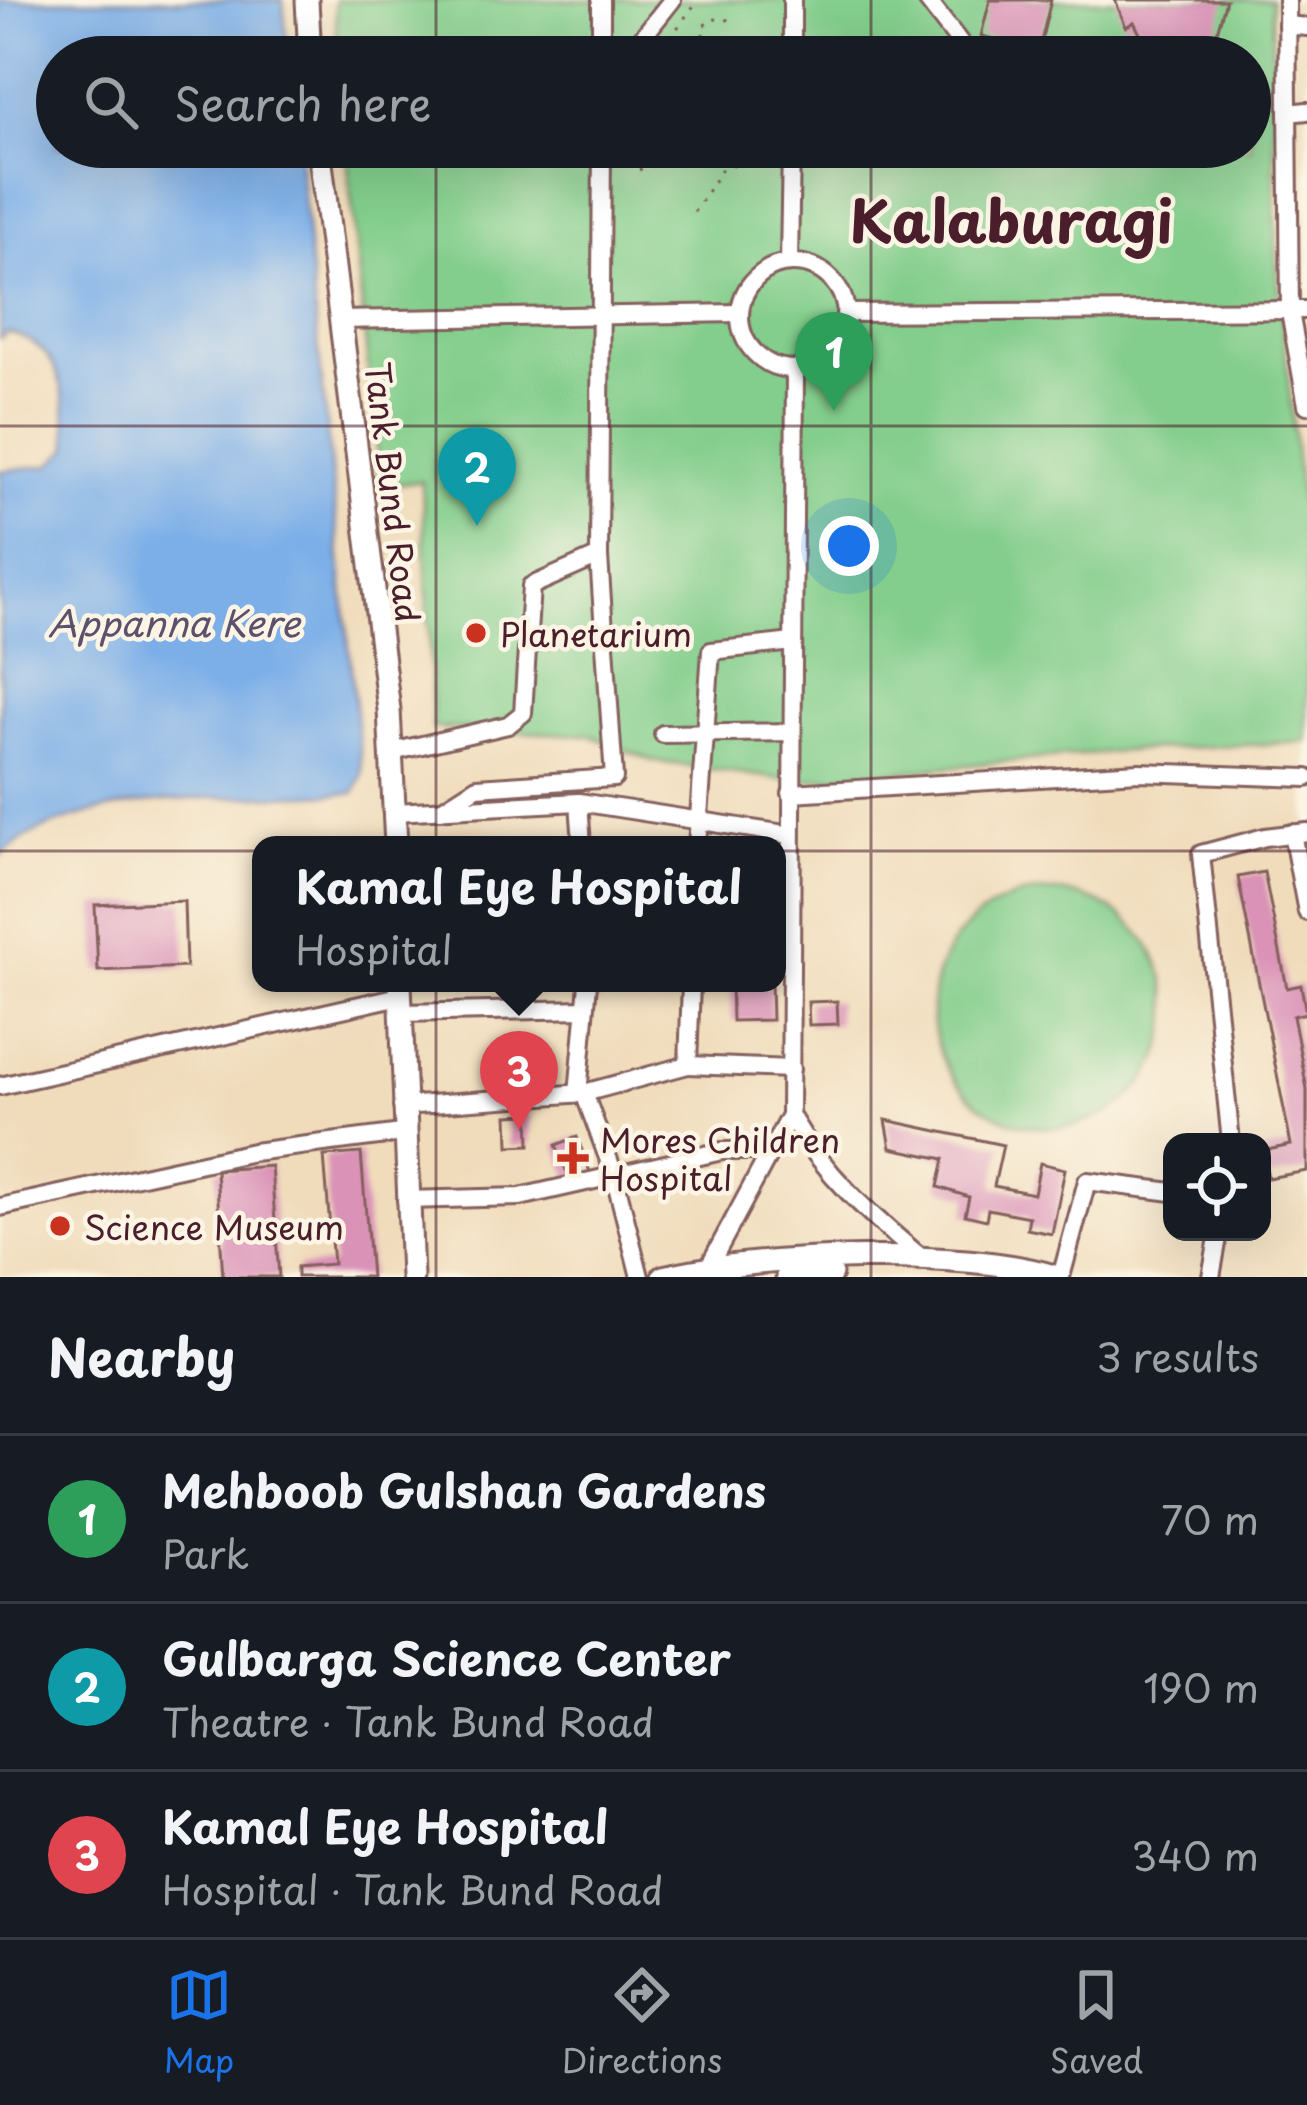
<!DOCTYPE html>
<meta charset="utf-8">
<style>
body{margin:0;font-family:"Playpen Sans",sans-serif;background:#20242c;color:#f1f3f6}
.controls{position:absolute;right:36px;bottom:36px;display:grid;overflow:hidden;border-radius:24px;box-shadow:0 12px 48px #0002}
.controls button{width:108px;height:108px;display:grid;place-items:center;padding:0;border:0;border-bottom:3px solid #363941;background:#171b24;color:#f1f3f6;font:60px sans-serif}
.you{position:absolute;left:849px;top:546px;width:42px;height:42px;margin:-30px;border:9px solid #fff;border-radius:50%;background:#1a73e8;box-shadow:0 0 0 18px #1a73e833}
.badge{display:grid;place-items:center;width:78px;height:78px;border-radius:50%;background:#1a73e8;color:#fff;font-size:39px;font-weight:700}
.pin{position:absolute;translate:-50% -99px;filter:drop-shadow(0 3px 6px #0008)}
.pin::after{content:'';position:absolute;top:63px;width:42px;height:36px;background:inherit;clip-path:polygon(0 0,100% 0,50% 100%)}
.popup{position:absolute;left:252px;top:836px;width:534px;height:156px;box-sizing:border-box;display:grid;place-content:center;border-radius:24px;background:#171b24;filter:drop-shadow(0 3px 9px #0005);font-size:39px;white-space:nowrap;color:#9ea1a6}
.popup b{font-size:45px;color:#f1f3f6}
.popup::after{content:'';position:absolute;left:50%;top:100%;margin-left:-24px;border:24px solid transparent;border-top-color:#171b24}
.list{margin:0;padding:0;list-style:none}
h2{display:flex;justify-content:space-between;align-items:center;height:156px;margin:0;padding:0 48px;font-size:51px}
h2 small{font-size:39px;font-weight:400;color:#9ea1a6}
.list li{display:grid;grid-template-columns:78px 1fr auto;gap:36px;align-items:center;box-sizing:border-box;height:168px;padding:0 48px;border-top:3px solid #363941}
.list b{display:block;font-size:45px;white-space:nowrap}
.list p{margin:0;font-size:39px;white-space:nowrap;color:#9ea1a6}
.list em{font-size:39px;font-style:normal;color:#9ea1a6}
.icon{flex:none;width:66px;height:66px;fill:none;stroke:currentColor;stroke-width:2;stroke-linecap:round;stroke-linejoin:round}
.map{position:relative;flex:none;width:1307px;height:1277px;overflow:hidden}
.search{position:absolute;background:#171b24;box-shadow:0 12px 48px #0002;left:36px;right:36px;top:36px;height:132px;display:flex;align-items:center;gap:30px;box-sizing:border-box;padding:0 42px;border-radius:66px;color:#9ea1a6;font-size:45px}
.sheet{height:660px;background:#171b24}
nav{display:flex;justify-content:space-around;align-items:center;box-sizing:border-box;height:168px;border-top:3px solid #363941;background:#171b24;font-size:33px;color:#9ea1a6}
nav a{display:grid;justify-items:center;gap:6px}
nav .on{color:#1a73e8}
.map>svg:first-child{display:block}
</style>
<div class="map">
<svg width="1307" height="1277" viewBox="0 0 1307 1277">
<rect width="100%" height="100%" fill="#fcf5e5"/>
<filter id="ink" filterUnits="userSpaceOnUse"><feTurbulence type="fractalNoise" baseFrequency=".00833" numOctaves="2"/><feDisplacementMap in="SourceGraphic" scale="24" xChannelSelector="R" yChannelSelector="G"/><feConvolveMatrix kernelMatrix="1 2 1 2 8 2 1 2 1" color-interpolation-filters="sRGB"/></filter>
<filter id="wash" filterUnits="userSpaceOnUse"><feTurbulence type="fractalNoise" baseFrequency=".004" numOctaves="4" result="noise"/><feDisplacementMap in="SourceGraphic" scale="48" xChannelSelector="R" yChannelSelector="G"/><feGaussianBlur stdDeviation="2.7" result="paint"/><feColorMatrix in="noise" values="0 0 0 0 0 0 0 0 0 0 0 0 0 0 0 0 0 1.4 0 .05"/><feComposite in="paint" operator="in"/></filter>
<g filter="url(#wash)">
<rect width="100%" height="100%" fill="#f0dcbb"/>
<g fill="#83ce8c" stroke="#66765c" stroke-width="3">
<path d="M 335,0 L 1271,0 L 1277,268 L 1307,565 L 1307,742 L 1123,751 L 795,781 L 653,761 L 589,735 L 433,728 L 422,481 L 380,487 L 346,147 L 1250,147 L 1250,57 L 338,57 Z"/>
<circle cx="1050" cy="1010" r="118"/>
</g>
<path fill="#7bafe8" stroke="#62678a" stroke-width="3" d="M 0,0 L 283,0 L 288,57 L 57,57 L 57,147 L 298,147 L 362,774 L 354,793 C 255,799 74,787 0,856 L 0,471 L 50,465 L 69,448 C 63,397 67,347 8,332 L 0,338 Z"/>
<g id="blocks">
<g fill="#da92b7">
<path d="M 990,0 L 1051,0 L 1039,50 L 981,36 Z"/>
<path d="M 1115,0 L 1226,0 L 1210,57 L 1190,55 L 1169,38 L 1143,40 L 1134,22 L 1126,27 Z"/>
<path d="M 1264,872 L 1287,988 L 1301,985 L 1306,1013 L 1293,1016 L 1307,1089 L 1307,1171 L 1268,1178 L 1263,1151 L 1291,1145 L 1238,877 Z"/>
<path d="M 184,901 L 186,967 L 98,971 L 95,905 Z"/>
<path d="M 731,983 L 771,983 L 772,1020 L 732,1021 Z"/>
<path d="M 837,1001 L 838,1024 L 809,1025 L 808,1002 Z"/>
<path d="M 529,1114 L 530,1145 L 509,1146 L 508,1115 Z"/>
<path d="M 886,1120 L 1003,1145 L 994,1186 L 1034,1194 L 1040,1163 L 1065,1169 L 1052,1234 L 1027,1229 L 1029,1217 L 988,1209 L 986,1220 L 965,1215 L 969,1197 L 938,1187 L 944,1159 L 891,1148 Z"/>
<path d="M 577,1137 L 590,1172 L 570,1180 L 556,1145 Z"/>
<path d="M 361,1153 L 371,1277 L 297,1277 L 297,1267 L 333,1264 L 324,1156 Z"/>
<path d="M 271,1166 L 279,1277 L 223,1277 L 216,1170 Z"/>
</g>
</g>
</g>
<g filter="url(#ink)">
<use href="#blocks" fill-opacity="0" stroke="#84615d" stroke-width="3"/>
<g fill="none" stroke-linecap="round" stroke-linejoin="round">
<g stroke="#84615d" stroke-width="22">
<g id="minor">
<path d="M 601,0 L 601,57"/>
<path d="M 927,0 L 971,57"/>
<path d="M 1287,0 L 1290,312 L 1307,405"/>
<path d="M 1287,25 L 1307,27"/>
<path d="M 627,57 L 672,0"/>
<path d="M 792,57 L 792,0"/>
<path d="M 1288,113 L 1307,111"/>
<circle cx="793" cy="316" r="53"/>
<path d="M 789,263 L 791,147"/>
<path d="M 845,313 L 1307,310"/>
<path d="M 339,320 L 739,313"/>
<path d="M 663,734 L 792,732"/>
<path d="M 392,752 L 508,725 L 523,713 L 531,586 L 599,556 L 602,147"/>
<path d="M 791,793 L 1139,772 L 1307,778"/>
<path d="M 579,802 L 582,845"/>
<path d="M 441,810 L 477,787 L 614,778 L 599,557"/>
<path d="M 395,812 L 579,802 L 791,835"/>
<path d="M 1292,833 L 1307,912"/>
<path d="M 697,845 L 711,651 L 793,642"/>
<path d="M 401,1013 L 585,1009"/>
<path d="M 688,1065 L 791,1069"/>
<path d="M 0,1086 L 400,996"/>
<path d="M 584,1093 L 614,1174 L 640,1277"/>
<path d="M 578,1094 L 588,983"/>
<path d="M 402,1106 L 584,1093 L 688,1065 L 691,983"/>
<path d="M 790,1115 L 795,370"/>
<path d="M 1231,1142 L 1201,854 L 1265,837 L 1307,832"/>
<path d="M 406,1200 L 520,1197 L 722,1151 L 769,1151"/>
<path d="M 0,1207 L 253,1152 L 402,1133"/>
<path d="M 709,1266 L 790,1115 C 825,1176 869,1214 923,1259"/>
<path d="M 1061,1277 L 1087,1181 L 1172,1192"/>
<path d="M 1211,1277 L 1219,1232"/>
</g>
</g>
<g stroke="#84615d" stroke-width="27">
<g id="major">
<path d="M 307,0 L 310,57"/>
<path d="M 319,147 L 389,710 L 396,845"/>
<path d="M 400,983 L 412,1277"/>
<path d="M 663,1277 C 759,1255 964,1247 1057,1277"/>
<path d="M 787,1277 L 831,1274"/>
</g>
</g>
<g stroke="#84615d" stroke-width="3" stroke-dasharray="3 9" stroke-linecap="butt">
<path d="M 656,57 L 698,0"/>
<path d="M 698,57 L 705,50 L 702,27 L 712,19 L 732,20"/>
<path d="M 711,57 L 720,49 L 730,57"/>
<path d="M 638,147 L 638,170 L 715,147"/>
<path d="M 718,147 L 723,160 L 735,166 L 748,163 L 758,147"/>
<path d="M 694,212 L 726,163"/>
</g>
<use href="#minor" stroke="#fff" stroke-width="16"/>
<use href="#major" stroke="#fff" stroke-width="21"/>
</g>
</g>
<path fill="none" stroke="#4a1f2b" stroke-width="3" stroke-opacity="0.55" d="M 436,0 L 436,57M 871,0 L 871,57M 436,147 L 436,1277M 871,147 L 871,1277M 0,426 L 1307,426M 0,851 L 1307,851"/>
<g fill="#c8321e" stroke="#fcf5e5" stroke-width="4.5">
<circle cx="476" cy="633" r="12"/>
<path d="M567 1140h12v12h12v12h-12v12h-12v-12h-12v-12h12z"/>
<circle cx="60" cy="1226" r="12"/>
</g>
<g text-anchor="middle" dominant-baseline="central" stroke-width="9" stroke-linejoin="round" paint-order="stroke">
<g font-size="33" fill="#4a1f2b" stroke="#fcf5e5">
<text transform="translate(394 492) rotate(83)">Tank Bund Road</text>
</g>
<g font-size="33" fill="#4a1f2b" stroke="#fcf5e5" text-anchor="start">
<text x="500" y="633">Planetarium</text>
<text x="600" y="1139">Mores Children<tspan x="600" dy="38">Hospital</tspan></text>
<text x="84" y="1226">Science Museum</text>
</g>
<g font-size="36" font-style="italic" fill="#5b516d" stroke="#fcf5e5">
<text x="174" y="622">Appanna Kere</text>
</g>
<g font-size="57" font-weight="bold" fill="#4a1f2b" stroke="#fcf5e5">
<text x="1011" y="219">Kalaburagi</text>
</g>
</g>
</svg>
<div class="controls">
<button><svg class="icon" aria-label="locate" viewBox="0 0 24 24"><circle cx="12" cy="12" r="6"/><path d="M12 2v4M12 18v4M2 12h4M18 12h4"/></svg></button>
</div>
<div class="you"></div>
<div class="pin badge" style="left:834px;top:411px;background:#2e9e5b">1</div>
<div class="pin badge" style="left:477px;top:526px;background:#0f9aa8">2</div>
<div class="pin badge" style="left:519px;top:1130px;background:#e0444e">3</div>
<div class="popup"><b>Kamal Eye Hospital</b>Hospital</div>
<div class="search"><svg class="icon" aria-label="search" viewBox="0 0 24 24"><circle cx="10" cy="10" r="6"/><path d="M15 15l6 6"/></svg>Search here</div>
</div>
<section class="sheet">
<h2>Nearby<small>3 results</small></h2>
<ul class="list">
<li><span class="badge" style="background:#2e9e5b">1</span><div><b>Mehboob Gulshan Gardens</b><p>Park</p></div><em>70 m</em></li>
<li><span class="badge" style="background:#0f9aa8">2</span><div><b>Gulbarga Science Center</b><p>Theatre · Tank Bund Road</p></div><em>190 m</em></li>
<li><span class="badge" style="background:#e0444e">3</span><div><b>Kamal Eye Hospital</b><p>Hospital · Tank Bund Road</p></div><em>340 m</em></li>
</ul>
</section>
<nav>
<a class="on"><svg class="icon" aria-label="map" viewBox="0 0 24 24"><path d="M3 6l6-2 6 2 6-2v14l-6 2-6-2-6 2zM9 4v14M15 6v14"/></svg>Map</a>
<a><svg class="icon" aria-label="directions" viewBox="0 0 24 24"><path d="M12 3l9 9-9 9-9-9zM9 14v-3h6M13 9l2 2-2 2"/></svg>Directions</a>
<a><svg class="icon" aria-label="saved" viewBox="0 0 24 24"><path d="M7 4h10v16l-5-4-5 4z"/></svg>Saved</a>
</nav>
